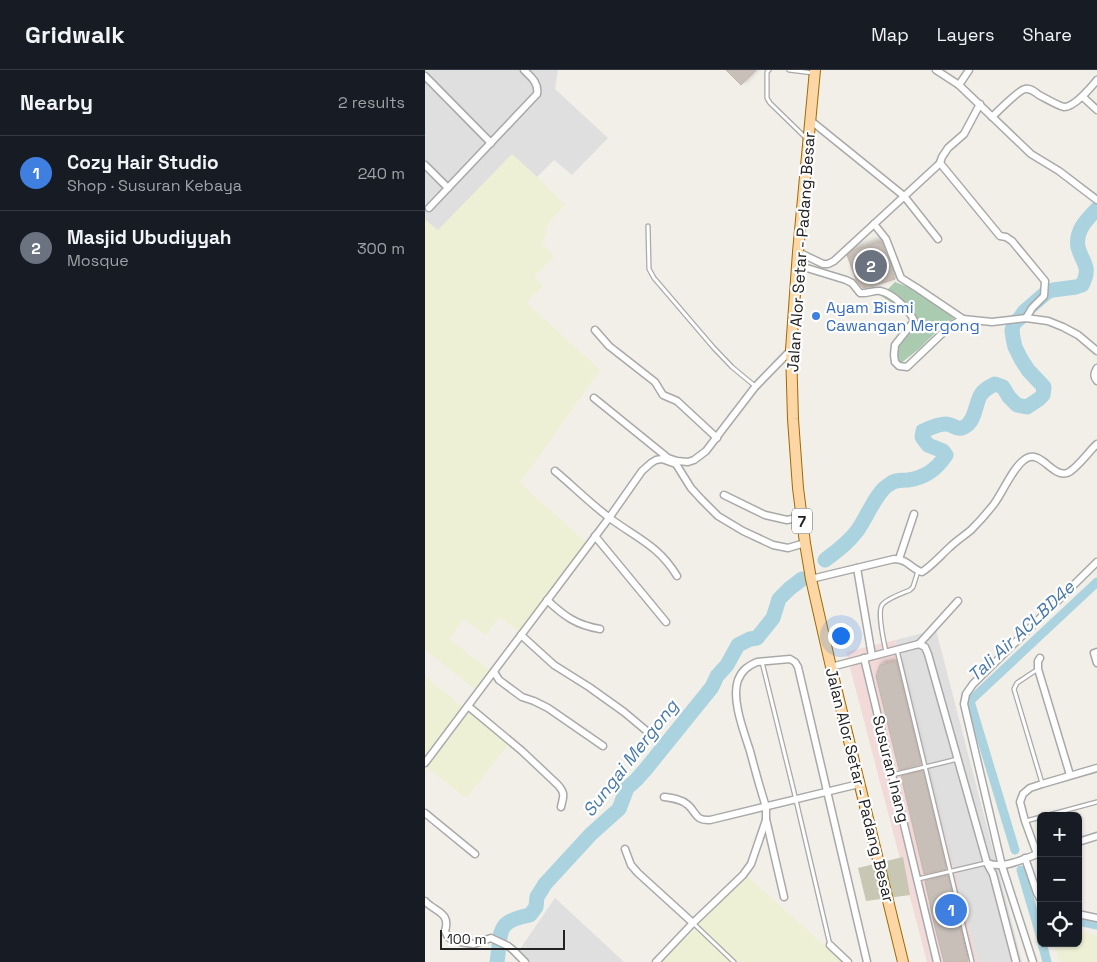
<!DOCTYPE html>
<meta charset="utf-8">
<style>
body{margin:0;font-family:"Space Grotesk",sans-serif;background:#242831;color:#f1f3f6}
.controls{position:absolute;right:15px;bottom:15px;display:grid;overflow:hidden;border-radius:8px;box-shadow:0 1px 4px #0004}
.controls button{width:45px;height:45px;display:grid;place-items:center;padding:0;border:0;border-bottom:1px solid #363941;background:#171b24;color:#f1f3f6;font:25px sans-serif}
.scale{position:absolute;left:15px;bottom:12px;width:125px;box-sizing:border-box;padding-left:5px;border:2px solid #222;border-top:0;font-size:14px;line-height:18px;white-space:nowrap;color:#222;-webkit-text-stroke:4px #fff;paint-order:stroke}
.you{position:absolute;left:415px;top:565px;width:18px;height:18px;margin:-12px;border:4px solid #fff;border-radius:50%;background:#1a73e8;box-shadow:0 0 0 8px #1a73e833}
.badge{display:grid;place-items:center;width:32px;height:32px;border-radius:50%;background:#db2777;color:#fff;font-size:16px;font-weight:700}
.pin{position:absolute;translate:-50% -50%;border:2px solid #fff;box-shadow:0 1px 5px #0006}
.list{margin:0;padding:0;list-style:none}
h2{display:flex;justify-content:space-between;align-items:center;height:65px;margin:0;padding:0 20px;font-size:21px}
h2 small{font-size:16px;font-weight:400;color:#9ea1a6}
.list li{display:grid;grid-template-columns:32px 1fr auto;gap:15px;align-items:center;box-sizing:border-box;height:75px;padding:0 20px;border-top:1px solid #363941}
.list b{display:block;font-size:19px;white-space:nowrap}
.list p{margin:0;font-size:16px;white-space:nowrap;color:#9ea1a6}
.list em{font-size:16px;font-style:normal;color:#9ea1a6}
.icon{flex:none;width:28px;height:28px;fill:none;stroke:currentColor;stroke-width:2;stroke-linecap:round;stroke-linejoin:round}
.map{position:relative;flex:none;width:672px;height:892px;overflow:hidden}
header{display:flex;align-items:center;gap:30px;box-sizing:border-box;height:70px;padding:0 25px;background:#171b24;border-bottom:1px solid #363941}
header strong{font-size:24px}
nav{display:flex;gap:28px;margin-inline-start:auto;font-size:18px}
main{display:flex}
aside{flex:1;background:#171b24}
.map>svg:first-child{display:block}
</style>
<header>
<strong>Gridwalk</strong>
<nav><a>Map</a><a>Layers</a><a>Share</a></nav>
</header>
<main>
<aside>
<h2>Nearby<small>2 results</small></h2>
<ul class="list">
<li><span class="badge" style="background:#3f7fe0">1</span><div><b>Cozy Hair Studio</b><p>Shop · Susuran Kebaya</p></div><em>240 m</em></li>
<li><span class="badge" style="background:#6b7280">2</span><div><b>Masjid Ubudiyyah</b><p>Mosque</p></div><em>300 m</em></li>
</ul>
</aside>
<div class="map">
<svg width="672" height="892" viewBox="0 0 672 892">
<defs>
<filter id="shadow"><feDropShadow dx="3" dy="-3" stdDeviation="2.5" flood-color="#0004"/></filter>
</defs>
<rect width="100%" height="100%" fill="#f2efe9"/>
<g fill="#e0dfdf">
<path d="M 0,0 L 133,0 L 130,19 L 183,68 L 147,105 L 129,90 L 112,107 L 87,85 L 13,161 L 0,150 Z"/>
<path d="M 511,560 L 597,892 L 553,892 L 470,570 Z"/>
<path d="M 130,828 L 199,892 L 93,892 L 89,888 Z"/>
</g>
<path fill="#f2dad9" d="M 470,570 L 553,892 L 502,892 L 421,582 Z"/>
<path fill="#c7c7b4" d="M 478,787 L 485,825 L 441,831 L 433,798 Z"/>
<g fill="#eef0d5">
<path d="M 87,84 L 112,107 L 140,135 L 125,151 L 117,173 L 129,187 L 109,207 L 118,216 L 101,232 L 175,300 L 95,413 L 162,473 L 94,562 L 74,547 L 61,565 L 38,549 L 25,569 L 66,602 L 51,620 L 0,580 L 0,150 L 13,160 Z"/>
<path d="M 0,606 L 83,675 L 41,728 L 0,696 Z"/>
<path d="M 322,806 L 418,892 L 237,892 Z"/>
<path d="M 653,861 L 672,866 L 672,892 L 634,892 L 629,873 L 653,873 Z"/>
</g>
<path fill="#aacbaf" d="M 470,212 C 493,220 512,233 532,246 L 516,257 L 494,279 L 476,293 L 470,289 L 470,277 L 480,268 L 495,254 L 473,237 L 456,226 Z"/>
<g fill="none" stroke-linecap="round" stroke-linejoin="round">
<g stroke="#aad3df" stroke-width="9">
<path d="M 590,780 L 545,631 L 672,512"/>
<path d="M 596,800 L 616,868"/>
<path d="M 653,851 L 672,855"/>
<path d="M 617,873 L 622,892"/>
</g>
<g stroke="#aad3df" stroke-width="15">
<path d="M 400,490 C 412,481 423,473 432,461 C 441,449 452,420 465,414 C 470,410 477,410 483,410 C 500,408 512,399 521,385 L 518,381 L 503,375 L 497,367 L 498,361 C 505,358 513,354 521,354 C 527,354 533,361 539,357 C 550,352 550,336 555,326 C 558,320 564,317 570,314 L 578,317 L 584,327 L 592,335 L 602,337 L 614,329 L 618,325 L 619,317 L 603,300 L 596,289 L 590,277 L 588,268 L 587,260 L 589,253 L 595,248 L 599,242 L 622,222 L 628,220 L 651,217 L 657,215 C 667,196 657,193 653,177 C 650,161 662,149 672,139"/>
<path d="M 72,892 C 77,862 69,852 105,845 L 111,837 L 112,827 L 120,814 L 166,764 L 194,739 L 202,718 L 211,710 L 220,700 L 287,617 L 292,606 L 302,595 L 313,575 L 325,569 L 332,568 L 348,548 L 354,529 L 364,519 L 377,509"/>
</g>
</g>
<g fill="#c7bfb8" stroke="#c4b6ab" filter="url(#shadow)">
<path d="M 301,0 L 331,0 L 316,15 Z"/>
<path d="M 456,171 L 470,209 L 449,216 L 438,218 L 431,210 L 422,185 L 428,180 Z"/>
<path d="M 471,592 L 496,694 L 474,700 L 451,606 L 455,595 Z"/>
<path d="M 498,701 L 521,799 L 499,804 L 476,706 Z"/>
<path d="M 523,806 L 534,855 L 543,892 L 519,892 L 509,853 L 500,811 Z"/>
</g>
<g fill="none" stroke-linecap="round" stroke-linejoin="round">
<g stroke="#a9a9a9" stroke-width="5.5">
<g id="service">
<path d="M 344,0 L 342,2 L 342,28 L 345,33 L 381,68"/>
<path d="M 364,0 L 388,3"/>
<path d="M 223,156 L 224,199 L 229,208 L 288,277 L 307,297 L 330,316"/>
<path d="M 472,580 L 547,892"/>
<path d="M 461,582 C 459,572 452,543 457,535 C 461,529 478,523 485,520 L 488,517 L 493,501"/>
<path d="M 337,592 L 371,730 L 405,875"/>
<path d="M 613,599 L 592,613 L 589,619 L 617,713"/>
<path d="M 467,705 L 533,689"/>
<path d="M 620,746 L 672,732"/>
<path d="M 601,751 L 616,747"/>
<path d="M 493,809 L 561,793"/>
<path d="M 268,853 L 309,892"/>
</g>
</g>
<g stroke="#a9a9a9" stroke-width="9">
<g id="minor">
<path d="M 511,0 L 534,15 L 606,84 L 634,101 L 672,130"/>
<path d="M 0,6 L 66,73"/>
<path d="M 534,15 L 544,0"/>
<path d="M 658,27 L 672,40"/>
<path d="M 567,47 C 573,41 594,20 600,19 C 606,18 610,22 614,25 C 620,28 633,36 639,37 C 650,37 666,17 672,10"/>
<path d="M 385,50 L 479,126 L 513,169"/>
<path d="M 515,93 L 575,166 L 581,167 L 587,171 L 620,211 L 619,226 L 607,238 L 601,248"/>
<path d="M 0,95 L 23,118"/>
<path d="M 4,138 L 112,24 C 114,13 106,7 99,0"/>
<path d="M 449,154 L 461,169 L 476,208 L 492,218 L 538,249"/>
<path d="M 373,182 L 398,194 L 403,194 L 409,191 L 512,96 L 515,93 L 517,87 L 523,78 L 539,64 L 555,34"/>
<path d="M 372,195 L 421,210 L 427,213 L 435,223 C 442,224 449,220 455,221 C 467,223 485,240 489,251 L 470,275 L 469,285 L 470,292 L 474,296 L 482,297 L 525,256 L 538,249 L 567,252 L 601,248 L 623,251 L 638,257 L 653,265 L 672,281"/>
<path d="M 170,260 L 184,276 L 230,312 L 238,325 L 252,331 L 292,368"/>
<path d="M 672,298 C 669,303 668,306 672,311"/>
<path d="M 169,328 L 243,388 L 252,391 L 263,392 L 269,390 L 281,381 L 330,317 L 366,280"/>
<path d="M 130,401 C 148,416 167,435 186,449 C 212,468 234,476 252,506"/>
<path d="M 299,425 L 340,445 L 362,450 L 377,447"/>
<path d="M 170,466 L 241,552"/>
<path d="M 474,489 L 489,444"/>
<path d="M 432,498 L 447,586"/>
<path d="M 386,509 L 469,489 C 483,489 486,499 497,502 C 508,495 516,485 525,477 C 532,470 539,466 546,460 C 554,452 562,443 569,434 C 578,422 587,399 599,390 C 615,377 627,408 642,403 C 651,400 664,381 672,374"/>
<path d="M 122,530 C 139,546 151,555 175,559"/>
<path d="M 96,565 L 129,595 L 164,617 L 199,642 L 230,668"/>
<path d="M 494,574 L 533,531"/>
<path d="M 672,582 L 669,583 L 672,593"/>
<path d="M 439,588 L 512,892"/>
<path d="M 615,588 L 613,591 L 613,599 L 645,705"/>
<path d="M 406,597 L 494,574 L 500,577 L 503,584 L 562,793 L 568,804 L 591,892"/>
<path d="M 69,602 L 74,610 L 97,627 L 109,631 L 123,638 L 178,676"/>
<path d="M 43,636 L 97,681 L 133,715 C 141,724 138,727 136,737"/>
<path d="M 0,693 L 184,448 L 217,401 L 226,393 L 231,390 L 237,389 L 251,394 L 266,418 L 277,430 L 293,446 L 318,461 L 348,475 L 363,478 L 380,473"/>
<path d="M 239,727 C 247,728 256,729 263,735 C 272,743 270,751 285,750 L 434,714"/>
<path d="M 0,743 L 50,784"/>
<path d="M 653,772 L 672,766"/>
<path d="M 200,779 L 206,795 L 213,803 L 268,853"/>
<path d="M 612,784 L 600,751 L 595,732 L 598,724 L 605,718 L 617,714 L 672,698"/>
<path d="M 600,788 L 612,823 L 616,830"/>
<path d="M 562,793 C 579,800 599,788 616,783"/>
<path d="M 359,827 L 341,749 L 341,737 C 335,718 330,700 325,681 C 319,662 306,629 313,610 C 317,600 323,596 332,592 L 365,589 L 370,592 L 373,597 L 442,892"/>
<path d="M 0,831 C 10,842 26,842 20,861 L 23,867 L 27,870 L 35,872 L 49,874 L 66,868 L 83,876 L 88,880 L 100,892"/>
<path d="M 653,844 L 672,848"/>
<path d="M 405,875 L 423,892"/>
<path d="M 231,892 L 268,853 L 318,805 L 326,794 L 341,750"/>
<path d="M 608,892 L 577,796 L 539,634 L 541,624 L 548,614 L 672,492"/>
</g>
</g>
<g stroke="#a06b00" stroke-width="12">
<path id="primary" d="M 390,0 L 373,182 L 366,280 L 368,349 L 373,418 L 380,473 L 386,509 L 406,597 L 478,892"/>
</g>
<use href="#service" stroke="#fff" stroke-width="3"/>
<use href="#minor" stroke="#fff" stroke-width="6"/>
<use href="#primary" stroke="#fcd6a4" stroke-width="10"/>
</g>
<circle fill="#3f7fe0" stroke="#fff" stroke-width="2" cx="391" cy="246" r="5"/>
<g text-anchor="middle" dominant-baseline="central" stroke-width="4.5" stroke-linejoin="round" paint-order="stroke">
<rect fill="#fff" stroke="#646464" stroke-width="1" x="367" y="438.5" width="20" height="25" rx="4"/>
<g font-size="15" font-weight="bold" fill="#222">
<text x="377" y="451">7</text>
</g>
<g font-size="16" fill="#222" stroke="#fff">
<text transform="translate(376 182) rotate(-86)">Jalan Alor Setar - Padang Besar</text>
<text transform="translate(466 699) rotate(76)">Susuran Inang</text>
<text transform="translate(435 715) rotate(76)">Jalan Alor Setar - Padang Besar</text>
</g>
<g font-size="16" fill="#366cbe" stroke="#fff" text-anchor="start">
<text x="401" y="237">Ayam Bismi<tspan x="401" dy="18">Cawangan Mergong</tspan></text>
</g>
<g font-size="18" font-style="italic" fill="#4a7aab" stroke="#fff">
<text transform="translate(596 561) rotate(-43)">Tali Air ACLBD4e</text>
<text transform="translate(205 688) rotate(-52)">Sungai Mergong</text>
</g>
</g>
</svg>
<div class="controls">
<button>+</button>
<button>−</button>
<button><svg class="icon" aria-label="locate" viewBox="0 0 24 24"><circle cx="12" cy="12" r="6"/><path d="M12 2v4M12 18v4M2 12h4M18 12h4"/></svg></button>
</div>
<div class="scale">100 m</div>
<div class="you"></div>
<div class="pin badge" style="left:526px;top:840px;background:#3f7fe0">1</div>
<div class="pin badge" style="left:446px;top:196px;background:#6b7280">2</div>
</div>
</main>
